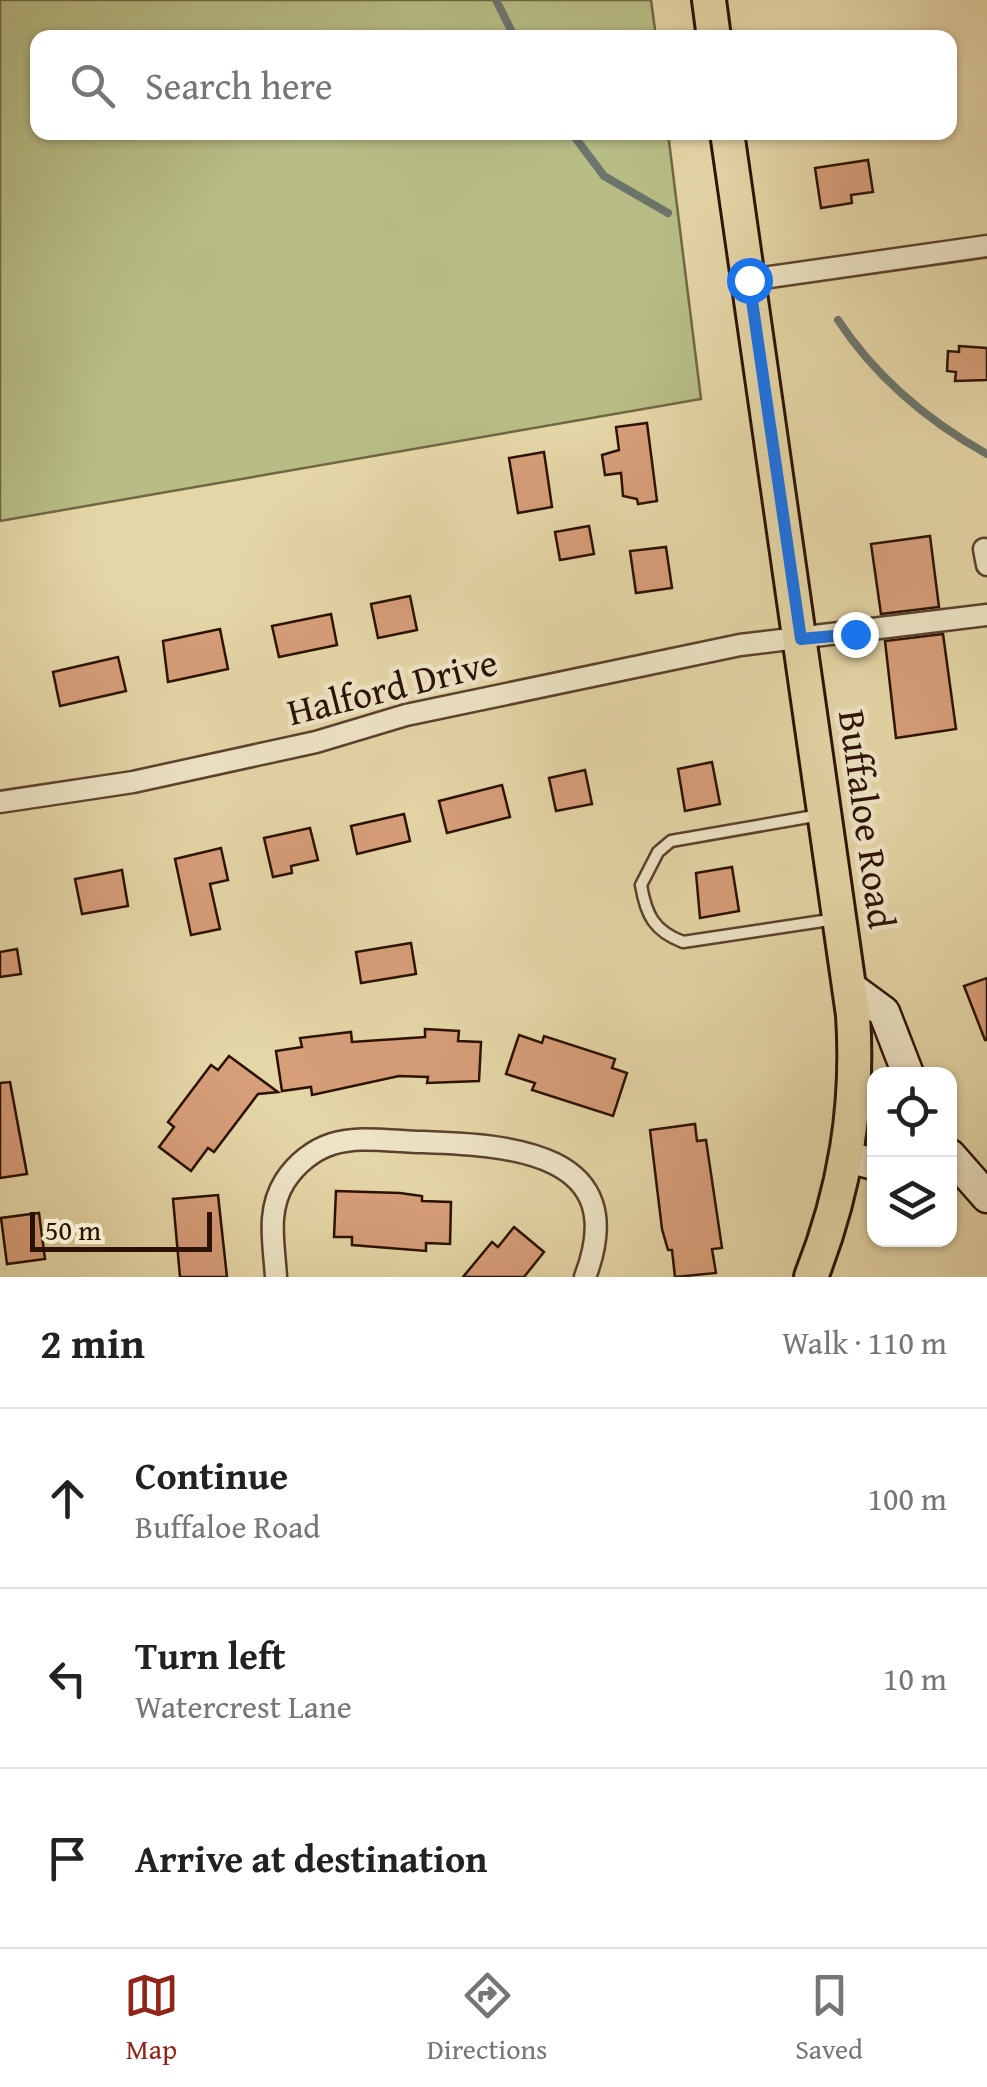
<!DOCTYPE html>
<meta charset="utf-8">
<style>
body{margin:0;font-family:"Gentium Book Plus",serif;background:#f2f2f2;color:#222}
.controls{position:absolute;right:30px;bottom:30px;display:grid;overflow:hidden;border-radius:20px;box-shadow:0 2px 8px #0004}
.controls button{width:90px;height:90px;display:grid;place-items:center;padding:0;border:0;border-bottom:2px solid #e0e0e0;background:#fff;color:#222;font:50px sans-serif}
.scale{position:absolute;left:30px;bottom:25px;width:182px;box-sizing:border-box;padding-left:10px;border:5px solid #2b1104;border-top:0;font-size:28px;line-height:35px;white-space:nowrap;color:#2b1104;-webkit-text-stroke:8px #eee4c6;paint-order:stroke}
.stop{position:absolute;width:30px;height:30px;margin:-22px;border:8px solid #1a73e8;border-radius:50%;background:#fff}
.stop.end{background:#1a73e8;border-color:#fff;box-shadow:0 2px 10px #0008}
.list{margin:0;padding:0;list-style:none}
h2{display:flex;justify-content:space-between;align-items:center;height:130px;margin:0;padding:0 40px;font-size:42px}
h2 small{font-size:32px;font-weight:400;color:#767676}
.list li{display:grid;grid-template-columns:65px 1fr auto;gap:30px;align-items:center;box-sizing:border-box;height:180px;padding:0 40px;border-top:2px solid #e0e0e0}
.list b{display:block;font-size:38px;white-space:nowrap}
.list p{margin:0;font-size:32px;white-space:nowrap;color:#767676}
.list em{font-size:32px;font-style:normal;color:#767676}
.icon{flex:none;width:55px;height:55px;fill:none;stroke:currentColor;stroke-width:2;stroke-linecap:round;stroke-linejoin:round}
.map{position:relative;flex:none;width:987px;height:1277px;overflow:hidden}
.search{position:absolute;background:#fff;box-shadow:0 2px 8px #0004;left:30px;right:30px;top:30px;height:110px;display:flex;align-items:center;gap:25px;box-sizing:border-box;padding:0 35px;border-radius:20px;color:#767676;font-size:38px}
.sheet{height:670px;background:#fff}
nav{display:flex;justify-content:space-around;align-items:center;box-sizing:border-box;height:140px;border-top:2px solid #e0e0e0;background:#fff;font-size:28px;color:#767676}
nav a{display:grid;justify-items:center;gap:5px}
nav .on{color:#8f2418}
.map>svg:first-child{display:block}
</style>
<div class="map">
<svg width="987" height="1277" viewBox="0 0 987 1277">
<rect width="100%" height="100%" fill="#e5d6a7"/>
<filter id="stains"><feTurbulence type="fractalNoise" baseFrequency=".002" numOctaves="4"/><feColorMatrix values="0 0 0 0 .2 0 0 0 0 .09 0 0 0 0 .02 0 0 0 .5 -.17"/></filter>
<radialGradient id="worn" r=".72"><stop offset=".6" stop-color="#630" stop-opacity="0"/><stop offset="1" stop-color="#630" stop-opacity=".3"/></radialGradient>
<path fill="#b7bd85" stroke="#716744" stroke-width="2.5" d="M 0,0 L 651,0 L 656,37 L 38,38 L 38,132 L 668,133 L 701,399 L 0,521 Z"/>
<g fill="none" stroke-linecap="round" stroke-linejoin="round">
<g stroke="#6c756b" stroke-width="8">
<path d="M 496,0 L 515,38"/>
<path d="M 571,132 L 604,176 L 668,213"/>
<path d="M 838,320 C 875,376 928,421 987,454"/>
</g>
</g>
<g fill="#d79e7a" stroke="#2b1104" stroke-width="2.5">
<path d="M 868,160 L 873,192 L 851,195 L 852,203 L 821,208 L 815,168 Z"/>
<path d="M 959,346 L 987,348 L 987,380 L 955,381 L 956,372 L 947,371 L 948,351 L 959,352 Z"/>
<path d="M 647,423 L 657,501 L 638,504 L 637,499 L 623,496 L 621,473 L 605,475 L 602,455 L 619,450 L 616,427 Z"/>
<path d="M 544,452 L 552,507 L 518,513 L 509,458 Z"/>
<path d="M 589,526 L 594,554 L 560,560 L 555,532 Z"/>
<path d="M 930,536 L 939,607 L 881,614 L 871,544 Z"/>
<path d="M 666,547 L 672,588 L 636,593 L 630,551 Z"/>
<path d="M 410,596 L 417,630 L 378,638 L 371,604 Z"/>
<path d="M 331,614 L 337,645 L 279,657 L 272,626 Z"/>
<path d="M 220,629 L 228,669 L 168,682 L 163,641 Z"/>
<path d="M 943,634 L 956,729 L 896,738 L 885,641 Z"/>
<path d="M 118,657 L 126,691 L 60,706 L 53,672 Z"/>
<path d="M 712,762 L 720,804 L 685,811 L 678,769 Z"/>
<path d="M 585,770 L 592,804 L 556,811 L 549,778 Z"/>
<path d="M 502,785 L 510,817 L 447,833 L 439,801 Z"/>
<path d="M 404,814 L 410,841 L 357,854 L 351,826 Z"/>
<path d="M 310,828 L 318,860 L 291,866 L 292,873 L 273,877 L 264,838 Z"/>
<path d="M 221,848 L 228,880 L 210,884 L 220,929 L 191,935 L 175,859 Z"/>
<path d="M 732,867 L 739,911 L 700,918 L 696,873 Z"/>
<path d="M 122,870 L 128,906 L 82,914 L 75,879 Z"/>
<path d="M 411,943 L 416,974 L 361,983 L 356,952 Z"/>
<path d="M 17,949 L 21,974 L 0,977 L 0,952 Z"/>
<path d="M 987,978 L 987,1040 L 985,1040 L 964,986 Z"/>
<path d="M 425,1029 L 459,1031 L 458,1041 L 481,1042 L 479,1081 L 427,1083 L 428,1077 L 399,1076 L 312,1095 L 311,1087 L 282,1091 L 276,1051 L 302,1047 L 300,1038 L 351,1032 L 352,1042 L 425,1037 Z"/>
<path d="M 519,1035 L 542,1043 L 544,1036 L 615,1059 L 612,1068 L 627,1073 L 613,1116 L 532,1090 L 535,1083 L 506,1074 Z"/>
<path d="M 229,1056 L 278,1092 L 258,1094 L 214,1152 L 208,1148 L 191,1171 L 159,1147 L 174,1127 L 168,1122 L 211,1065 L 218,1070 Z"/>
<path d="M 10,1082 L 27,1174 L 0,1178 L 0,1083 Z"/>
<path d="M 695,1124 L 697,1141 L 706,1140 L 722,1248 L 712,1249 L 716,1273 L 675,1277 L 672,1250 L 668,1250 L 662,1229 L 650,1130 Z"/>
<path d="M 336,1191 L 400,1193 L 422,1196 L 422,1201 L 451,1202 L 450,1244 L 426,1243 L 426,1251 L 352,1245 L 352,1237 L 334,1237 Z"/>
<path d="M 218,1195 L 227,1277 L 180,1277 L 173,1199 Z"/>
<path d="M 39,1213 L 45,1259 L 7,1264 L 1,1218 Z"/>
<path d="M 514,1227 L 544,1252 L 524,1277 L 463,1277 L 492,1242 L 498,1247 Z"/>
</g>
<g fill="none" stroke-linecap="round" stroke-linejoin="round">
<g stroke="#5a422d" stroke-width="15">
<path id="lane" d="M 820,815 L 671,841 L 658,852 L 641,885 C 646,915 654,931 683,942 L 836,919"/>
</g>
<g stroke="#5a422d" stroke-width="25">
<g id="street">
<path d="M 749,280 L 987,246"/>
<path d="M 984,549 L 987,565"/>
<path d="M 0,802 L 133,782 L 316,742 L 406,715 L 740,645 L 987,615"/>
<path d="M 276,1277 C 274,1243 266,1211 285,1181 C 296,1164 313,1150 332,1144 C 359,1135 395,1142 423,1142 C 510,1145 633,1152 585,1277"/>
</g>
</g>
<g stroke="#2b1104" stroke-width="35">
<g id="secondary">
<path d="M 850,987 L 884,1012 L 908,1074"/>
<path d="M 950,1155 L 987,1197"/>
<path d="M 848,1157 L 874,1164"/>
</g>
</g>
<g stroke="#2b1104" stroke-width="38">
<g id="primary">
<path d="M 709,0 L 714,38"/>
<path d="M 727,132 L 853,1015 C 859,1107 845,1191 811,1277"/>
</g>
</g>
<use href="#lane" stroke="#eee4c6" stroke-width="10"/>
<use href="#street" stroke="#eee4c6" stroke-width="20"/>
<use href="#secondary" stroke="#eee4c6" stroke-width="30"/>
<use href="#primary" stroke="#e5d6a7" stroke-width="32"/>
</g>
<g fill="none" stroke-linecap="round" stroke-linejoin="round">
<path stroke="#1a73e8" stroke-width="12" d="M 749,280 L 801,639 L 855,634"/>
</g>
<g text-anchor="middle" dominant-baseline="central" stroke-width="9" stroke-linejoin="round" paint-order="stroke">
<g font-size="38" fill="#2b1104" stroke="#eee4c6">
<text transform="translate(392 686) rotate(-14)">Halford Drive</text>
<text transform="translate(868 819) rotate(82)">Buffaloe Road</text>
</g>
</g>
<rect width="100%" height="100%" filter="url(#stains)"/>
<rect width="100%" height="100%" fill="url(#worn)"/>
</svg>
<div class="controls">
<button><svg class="icon" aria-label="locate" viewBox="0 0 24 24"><circle cx="12" cy="12" r="6"/><path d="M12 2v4M12 18v4M2 12h4M18 12h4"/></svg></button>
<button><svg class="icon" aria-label="layers" viewBox="0 0 24 24"><path d="M12 4l9 5-9 5-9-5zM3 14l9 5 9-5"/></svg></button>
</div>
<div class="scale">50 m</div>
<div class="stop" style="left:749px;top:280px"></div>
<div class="stop end" style="left:855px;top:634px"></div>
<div class="search"><svg class="icon" aria-label="search" viewBox="0 0 24 24"><circle cx="10" cy="10" r="6"/><path d="M15 15l6 6"/></svg>Search here</div>
</div>
<section class="sheet">
<h2>2 min<small>Walk · 110 m</small></h2>
<ul class="list">
<li><svg class="icon" aria-label="ahead" viewBox="0 0 24 24"><path d="M12 20V5M6 11l6-6 6 6"/></svg><div><b>Continue</b><p>Buffaloe Road</p></div><em>100 m</em></li>
<li><svg class="icon" aria-label="left" viewBox="0 0 24 24"><path d="M17 20v-9H6M10 6l-5 5 5 5"/></svg><div><b>Turn left</b><p>Watercrest Lane</p></div><em>10 m</em></li>
<li><svg class="icon" aria-label="arrive" viewBox="0 0 24 24"><path d="M6 21V4h12l-3 4 3 4H6"/></svg><div><b>Arrive at destination</b></div></li>
</ul>
</section>
<nav>
<a class="on"><svg class="icon" aria-label="map" viewBox="0 0 24 24"><path d="M3 6l6-2 6 2 6-2v14l-6 2-6-2-6 2zM9 4v14M15 6v14"/></svg>Map</a>
<a><svg class="icon" aria-label="directions" viewBox="0 0 24 24"><path d="M12 3l9 9-9 9-9-9zM9 14v-3h6M13 9l2 2-2 2"/></svg>Directions</a>
<a><svg class="icon" aria-label="saved" viewBox="0 0 24 24"><path d="M7 4h10v16l-5-4-5 4z"/></svg>Saved</a>
</nav>
